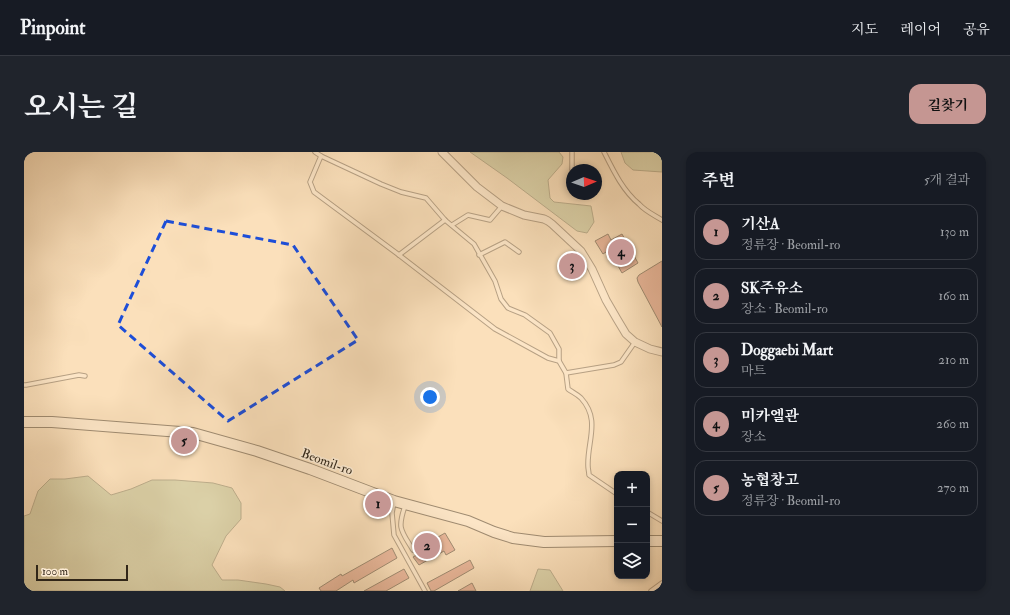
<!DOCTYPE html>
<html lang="ko">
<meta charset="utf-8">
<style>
body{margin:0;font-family:"IM FELL Double Pica","Noto Serif KR",serif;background:#20242c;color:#f1f3f6}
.controls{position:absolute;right:12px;bottom:12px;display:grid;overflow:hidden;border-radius:8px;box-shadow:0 2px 6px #0003}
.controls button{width:36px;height:36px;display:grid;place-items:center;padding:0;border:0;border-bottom:1px solid #363941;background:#171b24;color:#f1f3f6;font:20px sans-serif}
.compass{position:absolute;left:542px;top:12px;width:36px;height:36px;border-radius:50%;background:#171b24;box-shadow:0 2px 6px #0003;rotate:88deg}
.scale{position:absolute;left:12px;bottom:10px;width:92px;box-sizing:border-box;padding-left:4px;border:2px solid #312618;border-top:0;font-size:11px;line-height:14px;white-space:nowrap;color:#312618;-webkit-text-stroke:3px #fcebd3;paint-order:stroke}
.you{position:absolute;left:406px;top:245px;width:14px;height:14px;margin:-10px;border:3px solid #fff;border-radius:50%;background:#1a73e8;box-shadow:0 0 0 6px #1a73e833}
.badge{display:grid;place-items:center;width:26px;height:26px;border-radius:50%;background:#c59692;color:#111;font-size:13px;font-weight:700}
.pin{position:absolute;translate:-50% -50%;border:2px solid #fff;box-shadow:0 1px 4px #0006}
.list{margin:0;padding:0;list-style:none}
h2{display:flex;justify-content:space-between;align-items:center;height:52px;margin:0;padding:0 16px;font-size:17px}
h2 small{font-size:13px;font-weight:400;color:#9ea1a6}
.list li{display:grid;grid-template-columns:26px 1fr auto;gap:12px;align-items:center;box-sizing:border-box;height:56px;margin:0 8px 8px;padding:0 8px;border:1px solid #363941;border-radius:12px}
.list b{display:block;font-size:15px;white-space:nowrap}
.list p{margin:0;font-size:13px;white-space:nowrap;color:#9ea1a6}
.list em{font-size:13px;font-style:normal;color:#9ea1a6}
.icon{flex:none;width:22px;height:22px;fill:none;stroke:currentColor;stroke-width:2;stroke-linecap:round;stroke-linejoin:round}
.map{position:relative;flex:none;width:638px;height:439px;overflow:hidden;border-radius:12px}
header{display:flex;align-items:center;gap:24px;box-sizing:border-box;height:56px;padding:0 20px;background:#171b24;border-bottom:1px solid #363941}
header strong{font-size:19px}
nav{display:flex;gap:22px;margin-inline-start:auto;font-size:14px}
.intro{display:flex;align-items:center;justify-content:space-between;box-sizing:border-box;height:96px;padding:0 24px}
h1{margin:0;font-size:28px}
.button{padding:10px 18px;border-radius:12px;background:#c59692;color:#111;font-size:14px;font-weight:700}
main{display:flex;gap:24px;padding:0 24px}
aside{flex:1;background:#171b24;border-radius:12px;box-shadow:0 2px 6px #0003}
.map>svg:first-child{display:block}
</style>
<header>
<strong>Pinpoint</strong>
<nav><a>지도</a><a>레이어</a><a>공유</a></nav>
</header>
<div class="intro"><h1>오시는 길</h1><a class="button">길찾기</a></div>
<main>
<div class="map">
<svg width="638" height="439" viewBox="0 0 638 439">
<rect width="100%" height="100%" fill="#fbe0bb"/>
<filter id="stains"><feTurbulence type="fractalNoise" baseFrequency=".005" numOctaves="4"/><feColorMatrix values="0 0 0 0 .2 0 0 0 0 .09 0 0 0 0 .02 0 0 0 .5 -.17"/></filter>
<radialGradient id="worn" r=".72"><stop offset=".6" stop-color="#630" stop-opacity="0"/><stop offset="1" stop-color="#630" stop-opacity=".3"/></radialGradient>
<g fill="#b8c395" stroke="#747456">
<path d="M 446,0 L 535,0 L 539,5 L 538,12 L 524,28 L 526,46 L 530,50 L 567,54 L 570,70 L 563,81 L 553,79 L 483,26 Z"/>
<path d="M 597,0 L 638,0 L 638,20 L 609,18 L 601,11 Z"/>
<path d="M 64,324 L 87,343 L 107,337 L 128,328 L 151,328 L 189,331 L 208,336 L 217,351 L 217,367 L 202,384 L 188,413 L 198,428 L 214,428 L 242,432 L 256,435 L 261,439 L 0,439 L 0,364 L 6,362 L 14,339 L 26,327 L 41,327 Z"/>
<path d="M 514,417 L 526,418 L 539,439 L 506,439 Z"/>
</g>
<g fill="#d28672" stroke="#312618">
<path d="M 584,82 L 587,88 L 598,82 L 614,111 L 598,121 L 585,98 L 579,102 L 571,89 Z"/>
<path d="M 638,109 L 638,175 L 614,130 L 613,126 L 615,123 Z"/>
<path d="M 421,381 L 431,398 L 422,403 L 420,399 L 395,413 L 389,405 L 400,399 L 394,389 L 404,384 L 407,389 Z"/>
<path d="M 368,396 L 373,406 L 330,431 L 329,428 L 312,439 L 297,439 L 295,436 L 317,422 L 318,424 Z"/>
<path d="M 446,408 L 450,416 L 410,439 L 407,439 L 403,431 Z"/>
<path d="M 380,417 L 385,426 L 362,439 L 340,439 Z"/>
<path d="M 448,431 L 452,439 L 434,439 Z"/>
</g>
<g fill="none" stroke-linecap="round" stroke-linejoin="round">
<g stroke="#645441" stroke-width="5.5">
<g id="lane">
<path d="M 291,0 L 297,4 L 286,30 L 290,40 L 375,103 L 471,177 L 524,206 L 535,209 L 542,221 L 544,237 C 548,240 553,242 557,246 C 577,268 563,289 564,314 C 564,317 565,320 565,323 L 593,342"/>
<path d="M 548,0 L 548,18"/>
<path d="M 580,0 C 589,18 599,39 615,52 C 621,59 630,63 638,68"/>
<path d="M 297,4 L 357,32 L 377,40 L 402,46 L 421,68 L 450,92 L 471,129 L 477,147 L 484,156 L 501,163 L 526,181 L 535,197 L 535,209"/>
<path d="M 428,73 L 444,63 L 466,68 L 478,54"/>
<path d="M 375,103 L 421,68"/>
<path d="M 455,103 L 481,90 L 495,100"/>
<path d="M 542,221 L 590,213 L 597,210 L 611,190"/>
<path d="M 0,233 L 2,233 L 55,223 L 61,224"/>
<path d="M 370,350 L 368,361 L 370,383 L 401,439"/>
<path d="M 381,354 C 373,377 377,378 389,398"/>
<path d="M 623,360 L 638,369"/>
<path d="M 627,439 L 638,431"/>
</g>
</g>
<g stroke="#645441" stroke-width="9">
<path id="street" d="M 418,0 L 453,35 L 478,54 L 500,63 L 520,67 L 524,69 L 528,72 L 557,99 L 568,117 L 582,148 L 593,167 L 602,182 L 611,190 L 626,197 L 638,200"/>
</g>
<g stroke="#312618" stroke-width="12">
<g id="secondary">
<path d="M 0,270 L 28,270 L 169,281 L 233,299 L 286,317 L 370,349 L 444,369 L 470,380 L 489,386 L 520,390 L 593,389"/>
<path d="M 623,389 L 638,389"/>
</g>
</g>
<use href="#lane" stroke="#fcebd3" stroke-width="3.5"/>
<use href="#street" stroke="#fcebd3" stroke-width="7"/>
<use href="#secondary" stroke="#fcebd3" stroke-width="10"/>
</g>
<path d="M0 0H638V439H0ZM 142,69 L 269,93 L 334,188 L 204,269 L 94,173 Z" fill="#fbe0bb" fill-opacity=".55" fill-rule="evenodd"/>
<path fill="none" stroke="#1d4ed8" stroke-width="3" stroke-dasharray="8 5" stroke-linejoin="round" d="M 142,69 L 269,93 L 334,188 L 204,269 L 94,173 Z"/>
<g text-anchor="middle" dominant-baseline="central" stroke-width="3" stroke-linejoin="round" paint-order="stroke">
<g font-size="13" fill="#312618" stroke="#fcebd3">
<text transform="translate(303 310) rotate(20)">Beomil-ro</text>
</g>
</g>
<rect width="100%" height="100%" filter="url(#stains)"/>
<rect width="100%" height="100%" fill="url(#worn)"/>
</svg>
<div class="controls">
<button>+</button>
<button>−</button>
<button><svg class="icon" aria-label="layers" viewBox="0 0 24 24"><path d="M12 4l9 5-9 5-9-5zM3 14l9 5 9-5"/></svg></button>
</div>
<svg class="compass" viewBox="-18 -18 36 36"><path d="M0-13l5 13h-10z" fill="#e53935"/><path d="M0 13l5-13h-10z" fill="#9ea1a6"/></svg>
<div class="scale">100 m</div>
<div class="you"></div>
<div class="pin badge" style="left:354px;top:352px">1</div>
<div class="pin badge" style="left:403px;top:394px">2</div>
<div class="pin badge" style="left:548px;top:114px">3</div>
<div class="pin badge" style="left:597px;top:100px">4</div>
<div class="pin badge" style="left:160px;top:289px">5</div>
</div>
<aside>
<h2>주변<small>5개 결과</small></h2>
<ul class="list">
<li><span class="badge">1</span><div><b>기산A</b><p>정류장 · Beomil-ro</p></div><em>130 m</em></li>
<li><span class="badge">2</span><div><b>SK주유소</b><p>장소 · Beomil-ro</p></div><em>160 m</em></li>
<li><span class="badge">3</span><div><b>Doggaebi Mart</b><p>마트</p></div><em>210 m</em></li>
<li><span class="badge">4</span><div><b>미카엘관</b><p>장소</p></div><em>260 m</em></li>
<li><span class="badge">5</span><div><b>농협창고</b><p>정류장 · Beomil-ro</p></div><em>270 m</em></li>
</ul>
</aside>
</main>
